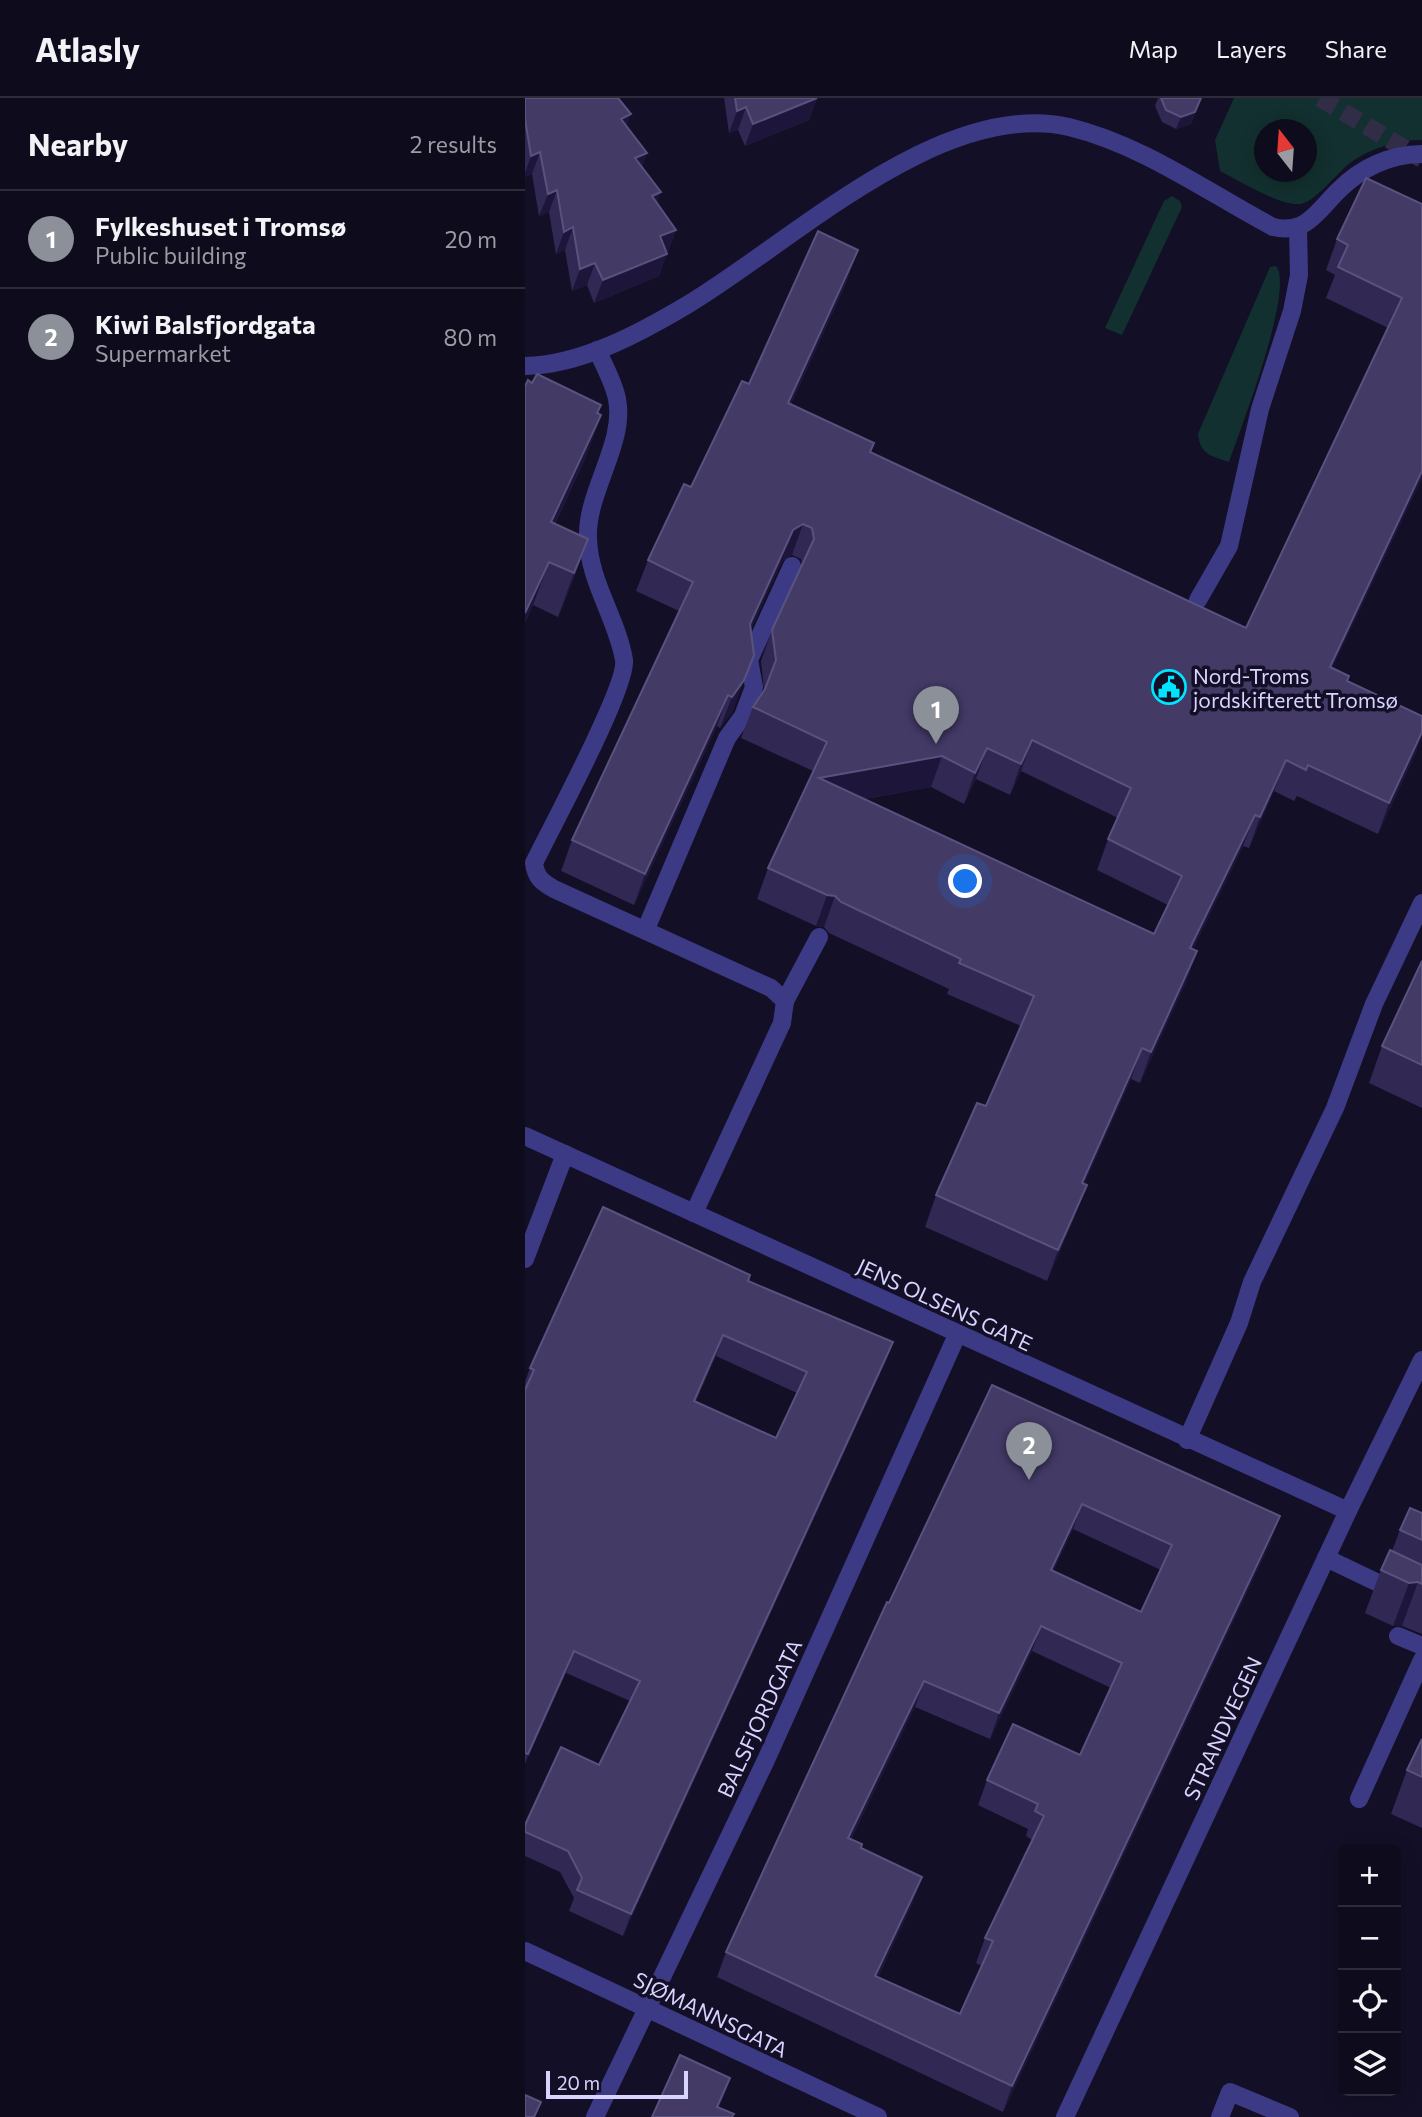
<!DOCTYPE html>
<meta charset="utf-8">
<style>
body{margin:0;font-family:Commissioner,sans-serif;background:#1c1929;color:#f1f3f6}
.controls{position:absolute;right:21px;bottom:21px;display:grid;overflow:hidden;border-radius:10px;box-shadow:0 4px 18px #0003}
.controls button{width:63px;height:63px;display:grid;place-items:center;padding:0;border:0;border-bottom:2px solid #2e2b3b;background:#0e0b1c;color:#f1f3f6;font:35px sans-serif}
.compass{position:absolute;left:729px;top:21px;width:63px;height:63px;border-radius:50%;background:#0e0b1c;box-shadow:0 4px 18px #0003;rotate:343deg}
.scale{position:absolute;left:21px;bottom:18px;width:142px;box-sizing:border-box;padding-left:7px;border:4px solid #d9d4ff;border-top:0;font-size:19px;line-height:24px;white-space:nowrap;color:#d9d4ff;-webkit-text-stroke:5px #130f26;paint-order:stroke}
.you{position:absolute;left:441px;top:784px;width:24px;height:24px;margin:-18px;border:5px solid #fff;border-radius:50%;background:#1a73e8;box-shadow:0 0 0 10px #1a73e833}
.badge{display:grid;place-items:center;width:46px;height:46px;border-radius:50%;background:#8c9099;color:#fff;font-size:23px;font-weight:700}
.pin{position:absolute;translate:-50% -58px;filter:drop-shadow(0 2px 4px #0008)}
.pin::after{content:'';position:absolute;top:37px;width:24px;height:21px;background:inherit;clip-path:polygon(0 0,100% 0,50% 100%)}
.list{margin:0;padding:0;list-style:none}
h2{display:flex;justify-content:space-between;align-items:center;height:91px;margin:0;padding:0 28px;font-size:30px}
h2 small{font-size:23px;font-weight:400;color:#9b9ba3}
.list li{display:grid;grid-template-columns:46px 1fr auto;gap:21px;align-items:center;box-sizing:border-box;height:98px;padding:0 28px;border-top:2px solid #2e2b3b}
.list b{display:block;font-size:26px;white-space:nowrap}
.list p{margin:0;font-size:23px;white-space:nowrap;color:#9b9ba3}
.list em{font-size:23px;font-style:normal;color:#9b9ba3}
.icon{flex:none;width:38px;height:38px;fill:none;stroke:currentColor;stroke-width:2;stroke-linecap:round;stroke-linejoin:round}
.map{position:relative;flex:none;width:897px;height:2019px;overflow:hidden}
header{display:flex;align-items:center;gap:42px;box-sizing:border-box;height:98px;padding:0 35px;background:#0e0b1c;border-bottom:2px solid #2e2b3b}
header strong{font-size:33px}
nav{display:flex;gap:38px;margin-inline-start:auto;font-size:24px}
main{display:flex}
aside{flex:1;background:#0e0b1c}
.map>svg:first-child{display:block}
</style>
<header>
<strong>Atlasly</strong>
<nav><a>Map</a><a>Layers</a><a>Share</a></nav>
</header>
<main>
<aside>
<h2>Nearby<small>2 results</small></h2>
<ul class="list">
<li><span class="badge">1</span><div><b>Fylkeshuset i Tromsø</b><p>Public building</p></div><em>20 m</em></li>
<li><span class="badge">2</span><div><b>Kiwi Balsfjordgata</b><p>Supermarket</p></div><em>80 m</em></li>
</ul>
</aside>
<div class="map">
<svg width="897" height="2019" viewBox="0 0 897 2019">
<rect width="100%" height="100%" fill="#130f26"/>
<g fill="#12302f" fill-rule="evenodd">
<path d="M 709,0 L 897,0 L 897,42 C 873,42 845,50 825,65 C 812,75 789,105 775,106 C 754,108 715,83 695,73 L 690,42 ZM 740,32 L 782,32 L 782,74 L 740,74 Z"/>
<path d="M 647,98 L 655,103 L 657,109 L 597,237 L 580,230 L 639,103 Z"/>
<path d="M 751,168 C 770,191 715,332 704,364 C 687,358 675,357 673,336 L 745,169 Z"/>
</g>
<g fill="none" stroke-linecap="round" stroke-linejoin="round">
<path stroke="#312d47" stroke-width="18" stroke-dasharray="18 9" stroke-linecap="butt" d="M 795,0 L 897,61"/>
<g stroke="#3d3a85" stroke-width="18">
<path d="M 72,252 C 79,267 89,285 92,301 C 101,345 61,394 63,440 C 64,484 92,520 99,562 C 103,588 25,732 9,765 C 11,780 17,784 29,791 L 246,890 L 260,903 L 257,925 L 169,1115"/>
<path d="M 0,268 C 56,267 115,235 162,207 C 266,145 416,0 544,29 C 618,47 682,94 748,129 C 782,137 793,112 814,92 C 836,70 865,56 897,56"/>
<path d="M 673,502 L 704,448 L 735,311 L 767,213 L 774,177 L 773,129"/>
<path d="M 121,831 L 202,640 L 218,618 L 229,589 L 224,562 L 267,468"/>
<path d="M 260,903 L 294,839"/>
<path d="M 0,1038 L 823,1413"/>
<path d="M 0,1161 L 40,1056"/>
<path d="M 662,1342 L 714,1225 L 727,1184 L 810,1010 L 849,906 L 897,805"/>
<path d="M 801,1460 L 897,1506"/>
<path d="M 873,1538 L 897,1548"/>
<path d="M 834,1701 L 897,1562"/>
<path d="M 0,1853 L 353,2019"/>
<path d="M 70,2019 L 241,1662 L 432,1237"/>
<path d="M 540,2019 L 823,1413 L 897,1262"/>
<path d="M 695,2019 L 705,1994 L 765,2019"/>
</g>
</g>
<g fill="#312854" fill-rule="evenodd">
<path d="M 0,0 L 106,16 L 101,28 L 122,55 L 117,69 L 132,105 L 151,132 L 143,154 L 142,155 L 134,178 L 69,205 L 62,187 L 47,193 L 40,152 L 31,156 L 24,114 L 14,118 L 7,76 L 0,79 Z"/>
<path d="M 199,0 L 292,0 L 284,22 L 220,48 L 213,32 L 204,35 Z"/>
<path d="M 633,0 L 676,0 L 666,26 L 651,31 L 637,24 L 630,8 Z"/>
<path d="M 897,106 L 897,380 L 807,570 L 822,583 L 892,652 L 853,736 L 772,698 L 769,703 L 749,693 L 724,750 L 718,748 L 668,851 L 672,853 L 661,884 L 615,985 L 606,981 L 559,1086 L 550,1118 L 522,1183 L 400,1129 L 411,1097 L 461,1008 L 496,928 L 422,896 L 424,891 L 304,835 L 299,829 L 291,828 L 232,801 L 243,770 L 288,673 L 216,640 L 228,609 L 239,592 L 236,563 L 247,532 L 277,467 L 276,461 L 267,457 L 257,463 L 226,531 L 208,613 L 195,630 L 192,628 L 109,807 L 36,773 L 47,742 L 154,513 L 111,493 L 123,462 L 166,389 L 224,286 L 322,183 L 266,306 L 349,345 L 345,354 L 721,530 L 863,230 L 801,200 L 810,177 L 801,172 L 812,141 ZM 496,673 L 593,720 L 583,741 L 572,772 L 643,807 L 629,836 L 340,701 L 406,689 L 439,706 L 451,681 L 485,697 Z"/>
<path d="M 7,285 L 76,307 L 73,316 L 76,317 L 60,361 L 30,426 L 63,441 L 47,485 L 33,519 L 8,507 L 0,525 L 0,288 Z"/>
<path d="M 897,863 L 897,1010 L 844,985 L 857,948 Z"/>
<path d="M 223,1183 L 368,1244 L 360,1265 L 98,1838 L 44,1813 L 49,1800 L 35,1774 L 0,1758 L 0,1727 L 74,1667 L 105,1603 L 41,1575 L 0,1666 L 0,1284 L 5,1270 ZM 191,1258 L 272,1295 L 251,1340 L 171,1303 Z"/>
<path d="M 467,1287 L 746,1443 L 478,2014 L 192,1879 L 201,1854 ZM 548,1431 L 636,1472 L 616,1514 L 528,1473 ZM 507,1553 L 586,1590 L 555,1657 L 462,1682 L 453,1707 L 503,1731 L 501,1738 L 507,1742 L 460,1840 L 451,1865 L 457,1868 L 435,1916 L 353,1879 L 388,1804 L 326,1741 L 390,1609 L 465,1641 Z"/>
<path d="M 897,1415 L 897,1536 L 877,1528 L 868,1528 L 840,1515 L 856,1472 L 867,1453 L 875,1432 Z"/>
<path d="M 897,1641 L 897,1730 L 866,1716 L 882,1672 Z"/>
</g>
<g fill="#1d163a">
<path d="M 292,0 L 284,22 L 220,48 L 228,26 Z"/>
<path d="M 676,0 L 666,26 L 651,31 L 656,19 Z"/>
<path d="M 221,9 L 213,32 L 204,35 L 212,13 Z"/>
<path d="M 106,16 L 97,39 L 96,21 Z"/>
<path d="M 15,54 L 7,76 L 0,79 L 0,75 L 6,58 Z"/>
<path d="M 122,55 L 114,78 L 110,60 Z"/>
<path d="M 32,92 L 24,114 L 14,118 L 23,96 Z"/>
<path d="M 136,94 L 128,116 L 127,98 Z"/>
<path d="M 48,129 L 40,152 L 31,156 L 39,134 Z"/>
<path d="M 151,132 L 143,154 L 127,161 L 135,138 Z"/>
<path d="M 333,152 L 322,183 L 252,336 L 263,305 Z"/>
<path d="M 142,156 L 134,178 L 69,205 L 78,182 Z"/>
<path d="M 70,165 L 62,187 L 47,193 L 55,171 Z"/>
<path d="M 76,317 L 60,361 L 10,468 L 26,424 Z"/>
<path d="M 897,373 L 897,380 L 793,600 L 805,569 Z"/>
<path d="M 278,426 L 267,457 L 257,463 L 214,557 L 225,526 L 268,432 Z"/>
<path d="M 63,441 L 47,485 L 33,519 L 49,475 Z"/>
<path d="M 24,464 L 8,507 L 0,525 L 0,515 Z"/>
<path d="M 229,557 L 208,613 L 195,630 L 207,599 Z"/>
<path d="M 203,597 L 192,628 L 109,807 L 120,776 Z"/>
<path d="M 897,634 L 897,638 L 892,652 L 853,736 L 864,705 Z"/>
<path d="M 507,642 L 496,673 L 485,697 L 496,666 Z"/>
<path d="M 462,650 L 451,681 L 439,706 L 450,675 Z"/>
<path d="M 417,658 L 406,689 L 283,711 L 294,680 Z"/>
<path d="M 761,662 L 749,693 L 724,750 L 735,719 Z"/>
<path d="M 730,717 L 718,748 L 654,881 L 665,850 Z"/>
<path d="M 302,797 L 310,798 L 299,829 L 291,828 Z"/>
<path d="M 672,853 L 661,884 L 615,985 L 626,954 Z"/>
<path d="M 617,950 L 606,981 L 546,1116 L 557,1085 Z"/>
<path d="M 562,1087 L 550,1118 L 522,1183 L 533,1152 Z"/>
<path d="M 198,1237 L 191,1258 L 161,1324 L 169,1303 Z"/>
<path d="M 368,1244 L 360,1265 L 98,1838 L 106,1816 Z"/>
<path d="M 557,1406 L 548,1431 L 516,1497 L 526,1472 Z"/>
<path d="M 755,1418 L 746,1443 L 478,2014 L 487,1988 Z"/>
<path d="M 893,1484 L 877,1528 L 868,1528 L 884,1485 Z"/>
<path d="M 516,1528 L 507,1553 L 465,1641 L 474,1615 Z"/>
<path d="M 49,1553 L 41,1575 L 0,1666 L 3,1656 Z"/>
<path d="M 399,1583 L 390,1609 L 314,1765 L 323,1740 Z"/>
<path d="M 397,1779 L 388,1804 L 341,1904 L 350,1878 Z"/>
<path d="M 205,1980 L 198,2001 L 189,2019 L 192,2009 Z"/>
</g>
<g fill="#433a66" stroke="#5a527e" stroke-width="2" fill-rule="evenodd">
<path d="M 0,0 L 93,0 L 106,16 L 96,21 L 122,55 L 110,60 L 136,94 L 127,98 L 151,132 L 135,138 L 142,156 L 78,182 L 70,165 L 55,171 L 48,129 L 39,134 L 32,92 L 23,96 L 15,54 L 6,58 L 0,21 Z"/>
<path d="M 210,0 L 292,0 L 228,26 L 221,9 L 212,13 Z"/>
<path d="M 636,0 L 676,0 L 670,14 L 656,19 L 641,12 Z"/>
<path d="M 841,80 L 897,106 L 897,373 L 805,569 L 824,578 L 822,583 L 897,618 L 897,634 L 864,705 L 783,667 L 781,672 L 761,662 L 735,719 L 730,717 L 665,850 L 672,853 L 626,954 L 617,950 L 557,1085 L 562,1087 L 533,1152 L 411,1097 L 452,1005 L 461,1008 L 509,898 L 434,865 L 436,861 L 316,804 L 310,798 L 302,797 L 243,770 L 302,644 L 228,609 L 240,591 L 251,562 L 247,532 L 289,441 L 287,430 L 278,426 L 268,432 L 225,526 L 229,557 L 219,582 L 207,599 L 203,597 L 120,776 L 47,742 L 168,484 L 123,462 L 159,386 L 166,389 L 217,283 L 224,286 L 293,133 L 333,152 L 263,305 L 349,345 L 345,354 L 721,530 L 877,200 L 813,169 L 823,147 L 812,141 ZM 507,642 L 606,690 L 583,741 L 657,778 L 629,836 L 294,680 L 417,658 L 450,675 L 462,650 L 496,666 Z"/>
<path d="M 12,276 L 76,307 L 72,315 L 76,317 L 26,424 L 63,441 L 49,475 L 24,464 L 0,515 L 0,288 L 3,282 L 7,285 Z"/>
<path d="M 897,863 L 897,967 L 857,948 Z"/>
<path d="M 78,1109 L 225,1177 L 223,1183 L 368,1244 L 106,1816 L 52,1792 L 57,1780 L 43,1753 L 0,1734 L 0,1727 L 36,1649 L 74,1667 L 115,1583 L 49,1553 L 3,1656 L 0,1655 L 0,1292 L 9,1272 L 5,1270 ZM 198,1237 L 282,1274 L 251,1340 L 169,1303 Z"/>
<path d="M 467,1287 L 755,1418 L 487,1988 L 201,1854 L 362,1504 L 364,1505 ZM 557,1406 L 647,1447 L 616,1514 L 526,1472 ZM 516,1528 L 597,1565 L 555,1657 L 488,1626 L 462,1682 L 513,1706 L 510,1713 L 519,1718 L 460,1840 L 468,1843 L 435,1916 L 350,1878 L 397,1779 L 336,1750 L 337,1746 L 323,1740 L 399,1583 L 474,1615 Z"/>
<path d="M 885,1410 L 897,1415 L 897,1442 L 875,1432 Z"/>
<path d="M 865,1452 L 897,1467 L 897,1486 L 893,1484 L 884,1485 L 856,1472 Z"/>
<path d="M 897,1641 L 897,1679 L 882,1672 Z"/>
<path d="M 155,1957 L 205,1980 L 192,2009 L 209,2016 L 207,2019 L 127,2019 Z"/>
<path d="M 0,1997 L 16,2004 L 9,2019 L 0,2019 Z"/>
</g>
<defs>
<g id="civic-ring" transform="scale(1.75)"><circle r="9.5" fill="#130f26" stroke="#00e5ff" stroke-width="1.5"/><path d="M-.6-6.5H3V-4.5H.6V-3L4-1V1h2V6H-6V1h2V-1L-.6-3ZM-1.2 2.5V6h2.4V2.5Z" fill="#00e5ff"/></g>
</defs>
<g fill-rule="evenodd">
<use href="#civic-ring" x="644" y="589"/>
</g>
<g text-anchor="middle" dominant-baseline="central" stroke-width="7" stroke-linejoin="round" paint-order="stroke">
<g font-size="21" fill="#d9d4ff" stroke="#130f26" text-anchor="start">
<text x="668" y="577">Nord-Troms<tspan x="668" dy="24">jordskifterett Tromsø</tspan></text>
</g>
<g font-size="21" fill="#d9d4ff" stroke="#130f26">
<text transform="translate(420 1206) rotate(25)">JENS OLSENS GATE</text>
<text transform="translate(234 1620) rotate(-65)">BALSFJORDGATA</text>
<text transform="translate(697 1630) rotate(-65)">STRANDVEGEN</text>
<text transform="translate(186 1916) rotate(26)">SJØMANNSGATA</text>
</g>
</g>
</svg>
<div class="controls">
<button>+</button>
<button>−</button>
<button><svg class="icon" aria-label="locate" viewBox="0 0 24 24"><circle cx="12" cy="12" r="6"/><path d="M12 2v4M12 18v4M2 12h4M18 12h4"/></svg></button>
<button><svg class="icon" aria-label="layers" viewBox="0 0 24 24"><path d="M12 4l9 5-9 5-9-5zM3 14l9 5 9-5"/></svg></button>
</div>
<svg class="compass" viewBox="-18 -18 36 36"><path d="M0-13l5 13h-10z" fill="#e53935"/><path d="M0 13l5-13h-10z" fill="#9b9ba3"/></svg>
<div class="scale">20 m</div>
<div class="you"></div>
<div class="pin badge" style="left:411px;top:646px">1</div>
<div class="pin badge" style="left:504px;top:1382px">2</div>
</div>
</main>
